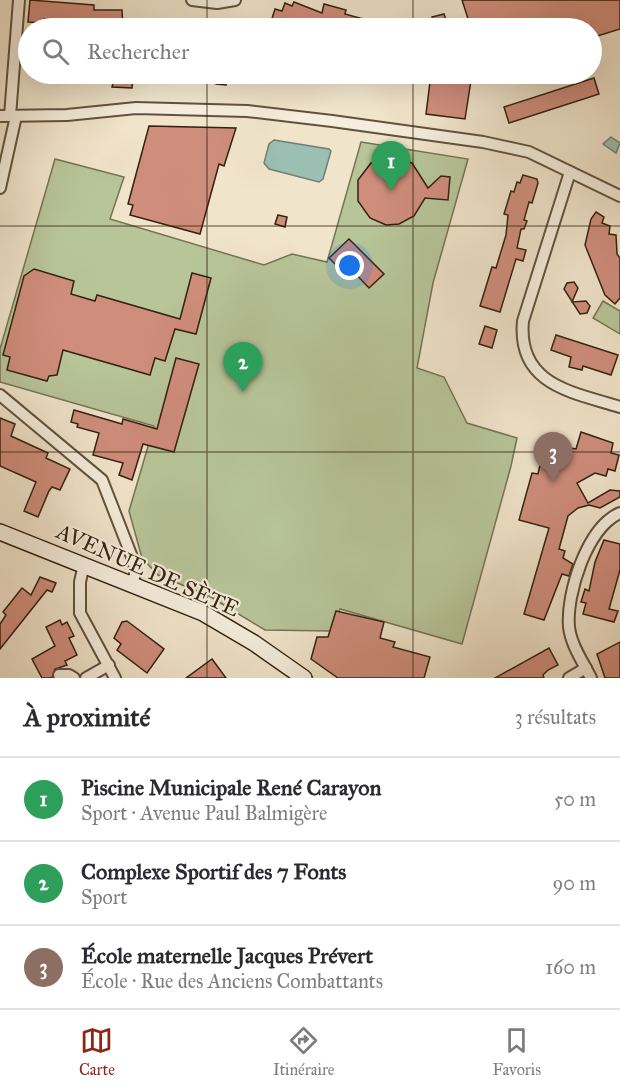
<!DOCTYPE html>
<html lang="fr">
<meta charset="utf-8">
<style>
body{margin:0;font-family:"IM FELL Great Primer",serif;background:#f2f2f3;color:#2b2b33}
.you{position:absolute;left:350px;top:266px;width:21px;height:21px;margin:-15px;border:4px solid #fff;border-radius:50%;background:#1a73e8;box-shadow:0 0 0 9px #1a73e833}
.badge{display:grid;place-items:center;width:39px;height:39px;border-radius:50%;background:#8f2418;color:#fff;font-size:20px;font-weight:700}
.pin{position:absolute;translate:-50% -50px;filter:drop-shadow(0 2px 3px #0008)}
.pin::after{content:'';position:absolute;top:32px;width:21px;height:18px;background:inherit;clip-path:polygon(0 0,100% 0,50% 100%)}
.list{margin:0;padding:0;list-style:none}
h2{display:flex;justify-content:space-between;align-items:center;height:78px;margin:0;padding:0 24px;font-size:26px}
h2 small{font-size:20px;font-weight:400;color:#7c7c81}
.list li{display:grid;grid-template-columns:39px 1fr auto;gap:18px;align-items:center;box-sizing:border-box;height:84px;padding:0 24px;border-top:2px solid #e1e1e2}
.list b{display:block;font-size:22px;white-space:nowrap}
.list p{margin:0;font-size:20px;white-space:nowrap;color:#7c7c81}
.list em{font-size:20px;font-style:normal;color:#7c7c81}
.icon{flex:none;width:33px;height:33px;fill:none;stroke:currentColor;stroke-width:2;stroke-linecap:round;stroke-linejoin:round}
.map{position:relative;flex:none;width:620px;height:678px;overflow:hidden}
.search{position:absolute;background:#fff;box-shadow:0 6px 24px #0002;left:18px;right:18px;top:18px;height:66px;display:flex;align-items:center;gap:15px;box-sizing:border-box;padding:0 21px;border-radius:33px;color:#7c7c81;font-size:22px}
.sheet{height:330px;background:#fff}
nav{display:flex;justify-content:space-around;align-items:center;box-sizing:border-box;height:84px;border-top:2px solid #e1e1e2;background:#fff;font-size:16px;color:#7c7c81}
nav a{display:grid;justify-items:center;gap:3px}
nav .on{color:#8f2418}
.map>svg:first-child{display:block}
</style>
<div class="map">
<svg width="620" height="678" viewBox="0 0 620 678">
<rect width="100%" height="100%" fill="#f0e4cb"/>
<filter id="stains"><feTurbulence type="fractalNoise" baseFrequency=".00333" numOctaves="4"/><feColorMatrix values="0 0 0 0 .2 0 0 0 0 .09 0 0 0 0 .02 0 0 0 .5 -.17"/></filter>
<radialGradient id="worn" r=".72"><stop offset=".6" stop-color="#630" stop-opacity="0"/><stop offset="1" stop-color="#630" stop-opacity=".3"/></radialGradient>
<g fill="#b7c599" stroke="#757454" stroke-width="1.5">
<path d="M 361,142 L 468,159 L 433,283 L 417,368 L 444,377 L 467,423 L 517,438 L 511,466 L 462,644 L 340,609 L 332,631 L 265,630 L 209,596 L 158,575 L 142,558 L 129,511 L 154,426 L 0,382 L 0,349 L 55,159 L 124,177 L 110,219 L 264,265 L 292,254 L 327,262 Z"/>
<path d="M 603,301 L 620,311 L 620,334 L 593,318 Z"/>
</g>
<g fill="#9bbfb2" stroke="#718070" stroke-width="1.5">
<path d="M 611,137 L 620,143 L 616,153 L 603,144 Z"/>
<path d="M 274,140 L 329,149 L 331,151 L 323,179 L 319,182 L 269,169 L 264,163 L 269,144 Z"/>
</g>
<g fill="#cf8d7c" stroke="#33220e" stroke-width="1.5">
<path d="M 30,0 L 94,5 L 94,10 L 122,10 L 123,28 L 83,28 L 83,21 L 44,19 L 44,23 L 28,22 Z"/>
<path d="M 462,0 L 620,0 L 620,29 L 591,38 L 591,28 L 471,28 Z"/>
<path d="M 294,2 L 322,13 L 324,4 L 346,10 L 345,14 L 385,25 L 385,28 L 269,28 L 275,9 L 282,11 L 285,3 L 292,6 Z"/>
<path d="M 444,14 L 449,28 L 436,28 L 432,17 Z"/>
<path d="M 89,74 L 133,74 L 132,88 L 112,87 L 113,83 L 88,81 Z"/>
<path d="M 216,74 L 226,74 L 226,85 L 216,84 Z"/>
<path d="M 431,74 L 450,77 L 449,74 L 472,74 L 465,119 L 426,114 Z"/>
<path d="M 594,78 L 599,94 L 509,123 L 504,107 Z"/>
<path d="M 149,126 L 236,128 L 224,166 L 219,164 L 200,234 L 130,215 L 133,205 L 128,204 Z"/>
<path d="M 391,157 L 412,163 L 428,188 L 441,176 L 450,177 L 448,200 L 425,198 L 414,216 L 399,224 L 386,225 L 370,218 L 358,201 L 358,180 L 371,163 Z"/>
<path d="M 523,175 L 537,179 L 538,183 L 532,203 L 529,202 L 524,220 L 527,221 L 524,229 L 521,229 L 517,248 L 526,250 L 523,261 L 516,259 L 500,312 L 480,306 L 492,267 L 496,268 L 506,235 L 508,215 L 504,214 L 511,191 L 514,192 L 517,182 L 520,183 Z"/>
<path d="M 596,212 L 604,217 L 602,223 L 610,226 L 609,234 L 616,235 L 617,254 L 620,258 L 620,298 L 615,304 L 605,295 L 585,245 L 591,219 Z"/>
<path d="M 278,215 L 287,217 L 285,227 L 275,224 Z"/>
<path d="M 349,239 L 384,274 L 369,288 L 348,266 L 343,272 L 329,258 Z"/>
<path d="M 34,269 L 74,281 L 71,294 L 95,301 L 97,295 L 180,319 L 192,273 L 211,278 L 196,334 L 175,329 L 165,361 L 155,358 L 150,375 L 63,350 L 57,375 L 49,376 L 47,381 L 7,370 L 10,357 L 3,355 L 24,276 Z"/>
<path d="M 574,282 L 578,288 L 572,302 L 586,301 L 590,306 L 587,313 L 580,314 L 564,289 L 567,283 Z"/>
<path d="M 485,326 L 497,330 L 492,348 L 479,344 Z"/>
<path d="M 556,335 L 618,355 L 611,375 L 583,366 L 582,370 L 569,367 L 571,357 L 551,350 Z"/>
<path d="M 176,358 L 199,364 L 174,452 L 143,444 L 132,480 L 119,475 L 123,463 L 93,455 L 99,433 L 77,427 L 78,424 L 71,422 L 74,410 L 122,424 L 123,419 L 157,429 Z"/>
<path d="M 0,418 L 15,424 L 11,436 L 48,453 L 46,458 L 70,469 L 60,490 L 52,487 L 49,491 L 38,517 L 24,511 L 36,482 L 0,466 Z"/>
<path d="M 581,432 L 613,443 L 611,453 L 619,455 L 615,471 L 608,469 L 606,476 L 595,473 L 577,483 L 588,503 L 610,490 L 620,491 L 620,497 L 600,508 L 589,505 L 578,508 L 568,516 L 559,549 L 565,551 L 563,558 L 573,564 L 569,576 L 562,574 L 544,620 L 524,614 L 549,528 L 519,520 L 532,473 L 538,474 L 540,465 L 550,468 L 553,459 L 562,461 L 566,447 L 576,449 Z"/>
<path d="M 604,540 L 620,544 L 620,570 L 609,609 L 618,611 L 614,622 L 583,614 L 586,603 L 581,602 L 585,589 L 589,591 L 595,562 Z"/>
<path d="M 40,577 L 56,583 L 52,592 L 47,590 L 0,649 L 0,624 L 6,615 L 3,612 L 22,588 L 31,595 Z"/>
<path d="M 336,611 L 384,622 L 380,638 L 395,642 L 393,647 L 430,657 L 424,678 L 338,678 L 311,659 L 317,637 L 328,637 Z"/>
<path d="M 60,620 L 62,625 L 67,622 L 74,636 L 69,638 L 77,655 L 65,661 L 67,665 L 55,669 L 52,678 L 42,678 L 32,659 L 55,646 L 46,627 Z"/>
<path d="M 127,621 L 164,649 L 147,673 L 117,650 L 121,644 L 114,638 L 122,622 Z"/>
<path d="M 620,642 L 620,678 L 605,678 L 597,654 Z"/>
<path d="M 549,648 L 558,665 L 548,670 L 543,675 L 544,678 L 495,678 Z"/>
<path d="M 212,659 L 226,678 L 186,678 Z"/>
</g>
<g fill="none" stroke-linecap="round" stroke-linejoin="round">
<g stroke="#62523d" stroke-width="14">
<g id="street">
<path d="M 192,0 L 217,3 L 235,0"/>
<path d="M 0,116 L 67,115 L 136,108 L 247,111 L 332,121 L 483,142 L 529,152 L 620,196"/>
<path d="M 10,116 L 19,0"/>
<path d="M 570,172 L 523,321 C 517,385 572,392 620,407"/>
<path d="M 0,188 L 16,116"/>
<path d="M 0,395 L 102,480 L 132,557 L 136,572 L 132,583"/>
<path d="M 84,564 L 80,582 L 80,613 L 115,678"/>
<path d="M 59,675 L 69,675 L 74,678"/>
<path d="M 86,678 L 109,665"/>
<path d="M 569,678 L 586,668"/>
<path d="M 591,678 C 583,662 571,645 569,627 C 566,594 587,527 620,513"/>
</g>
</g>
<g stroke="#33220e" stroke-width="18">
<path id="secondary" d="M 0,532 L 203,613 L 254,643 L 304,678"/>
</g>
<use href="#street" stroke="#f5eddd" stroke-width="10"/>
<use href="#secondary" stroke="#f5eddd" stroke-width="15"/>
</g>
<path fill="none" stroke="#33220e" stroke-width="1.5" stroke-opacity="0.55" d="M 207,0 L 207,28M 413,0 L 413,28M 207,74 L 207,678M 413,74 L 413,678M 0,226 L 620,226M 0,452 L 620,452"/>
<g text-anchor="middle" dominant-baseline="central" stroke-width="4.5" stroke-linejoin="round" paint-order="stroke">
<g font-size="22" fill="#33220e" stroke="#f5eddd">
<text transform="translate(148 570) rotate(24)">AVENUE DE SÈTE</text>
</g>
</g>
<rect width="100%" height="100%" filter="url(#stains)"/>
<rect width="100%" height="100%" fill="url(#worn)"/>
</svg>
<div class="you"></div>
<div class="pin badge" style="left:391px;top:191px;background:#2e9e5b">1</div>
<div class="pin badge" style="left:243px;top:392px;background:#2e9e5b">2</div>
<div class="pin badge" style="left:553px;top:482px;background:#8d6e63">3</div>
<div class="search"><svg class="icon" aria-label="search" viewBox="0 0 24 24"><circle cx="10" cy="10" r="6"/><path d="M15 15l6 6"/></svg>Rechercher</div>
</div>
<section class="sheet">
<h2>À proximité<small>3 résultats</small></h2>
<ul class="list">
<li><span class="badge" style="background:#2e9e5b">1</span><div><b>Piscine Municipale René Carayon</b><p>Sport · Avenue Paul Balmigère</p></div><em>50 m</em></li>
<li><span class="badge" style="background:#2e9e5b">2</span><div><b>Complexe Sportif des 7 Fonts</b><p>Sport</p></div><em>90 m</em></li>
<li><span class="badge" style="background:#8d6e63">3</span><div><b>École maternelle Jacques Prévert</b><p>École · Rue des Anciens Combattants</p></div><em>160 m</em></li>
</ul>
</section>
<nav>
<a class="on"><svg class="icon" aria-label="map" viewBox="0 0 24 24"><path d="M3 6l6-2 6 2 6-2v14l-6 2-6-2-6 2zM9 4v14M15 6v14"/></svg>Carte</a>
<a><svg class="icon" aria-label="directions" viewBox="0 0 24 24"><path d="M12 3l9 9-9 9-9-9zM9 14v-3h6M13 9l2 2-2 2"/></svg>Itinéraire</a>
<a><svg class="icon" aria-label="saved" viewBox="0 0 24 24"><path d="M7 4h10v16l-5-4-5 4z"/></svg>Favoris</a>
</nav>
